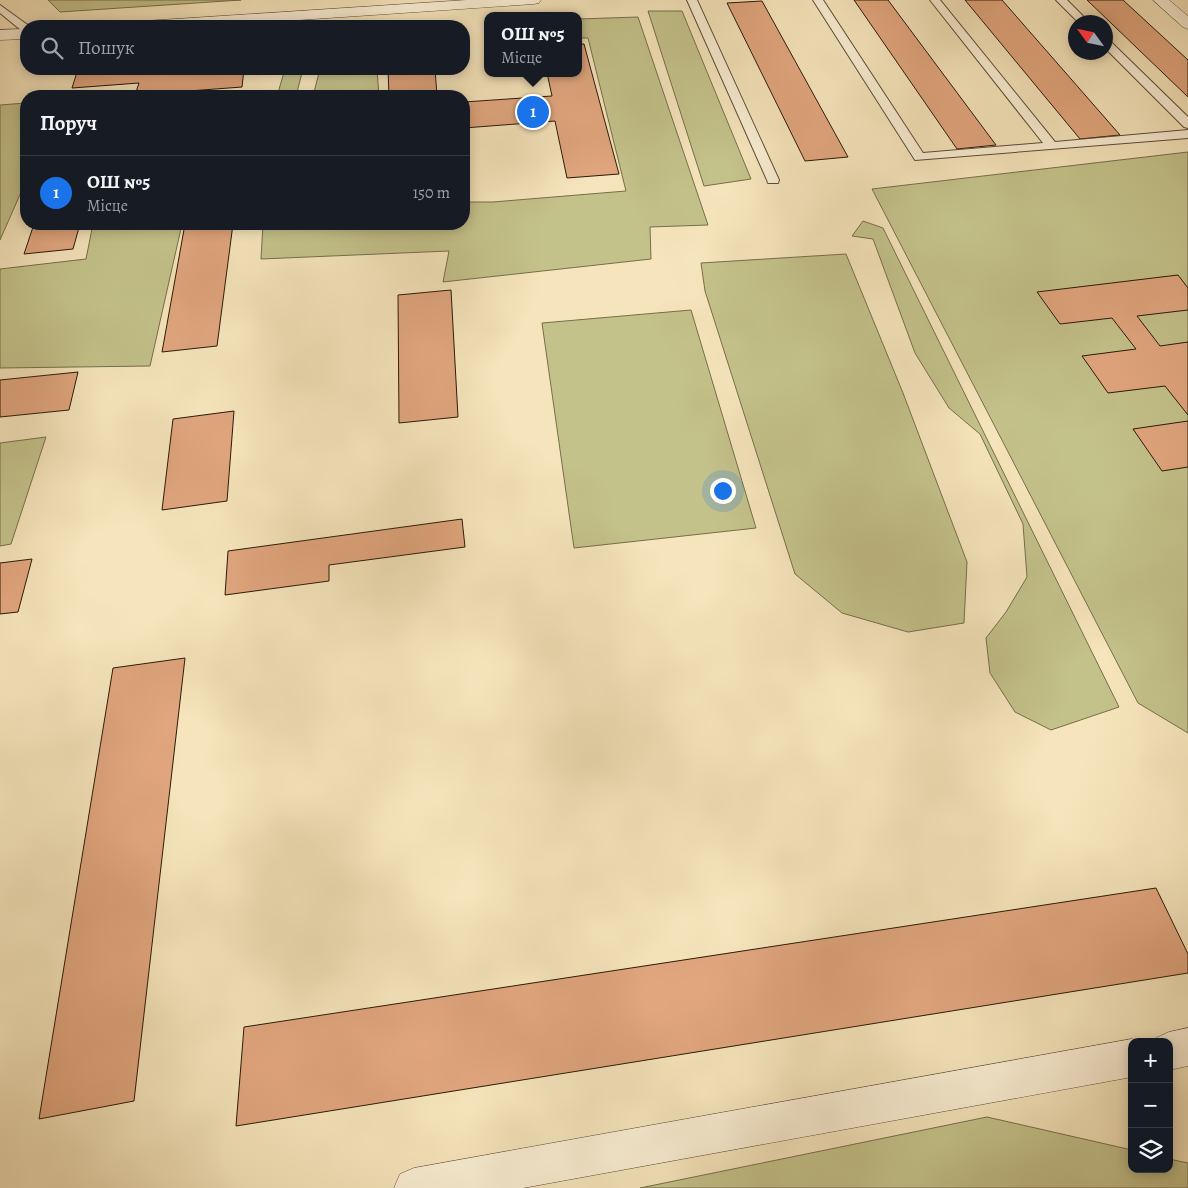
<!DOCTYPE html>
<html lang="uk">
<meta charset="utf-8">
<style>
body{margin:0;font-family:Alegreya,serif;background:#20242c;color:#f1f3f6}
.controls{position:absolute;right:15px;bottom:15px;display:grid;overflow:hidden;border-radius:10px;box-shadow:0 2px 12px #0003}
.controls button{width:45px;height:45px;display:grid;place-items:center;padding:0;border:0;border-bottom:1px solid #363941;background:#171b24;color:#f1f3f6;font:25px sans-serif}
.compass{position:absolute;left:1068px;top:15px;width:45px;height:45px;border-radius:50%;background:#171b24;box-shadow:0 2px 12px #0003;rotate:303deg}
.you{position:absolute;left:722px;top:490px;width:18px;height:18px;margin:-12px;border:4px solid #fff;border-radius:50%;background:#1a73e8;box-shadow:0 0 0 8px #1a73e833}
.badge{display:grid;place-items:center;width:32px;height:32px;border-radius:50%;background:#1a73e8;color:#fff;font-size:16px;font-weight:700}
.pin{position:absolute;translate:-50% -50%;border:2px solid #fff;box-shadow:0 1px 5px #0006}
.popup{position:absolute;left:484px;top:12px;width:98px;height:65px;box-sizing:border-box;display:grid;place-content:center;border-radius:10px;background:#171b24;filter:drop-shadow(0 1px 4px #0005);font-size:16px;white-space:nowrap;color:#9ea1a6}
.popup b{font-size:19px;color:#f1f3f6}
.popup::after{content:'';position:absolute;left:50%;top:100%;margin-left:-10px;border:10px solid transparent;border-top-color:#171b24}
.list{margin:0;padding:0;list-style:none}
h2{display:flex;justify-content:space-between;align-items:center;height:65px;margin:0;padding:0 20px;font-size:21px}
h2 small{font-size:16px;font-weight:400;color:#9ea1a6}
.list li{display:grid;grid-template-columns:32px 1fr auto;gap:15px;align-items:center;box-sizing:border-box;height:75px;padding:0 20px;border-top:1px solid #363941}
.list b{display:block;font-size:19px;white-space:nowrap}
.list p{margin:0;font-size:16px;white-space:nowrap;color:#9ea1a6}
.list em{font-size:16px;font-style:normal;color:#9ea1a6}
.icon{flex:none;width:28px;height:28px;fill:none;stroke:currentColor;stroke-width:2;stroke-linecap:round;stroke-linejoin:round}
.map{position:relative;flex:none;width:1188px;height:1188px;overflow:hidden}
.search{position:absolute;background:#171b24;box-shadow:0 2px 12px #0003;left:20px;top:20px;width:450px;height:55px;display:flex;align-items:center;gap:12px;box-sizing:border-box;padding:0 18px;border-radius:20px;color:#9ea1a6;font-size:19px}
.panel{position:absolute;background:#171b24;box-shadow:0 2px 12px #0003;left:20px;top:90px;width:450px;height:140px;border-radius:20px}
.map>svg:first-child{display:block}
</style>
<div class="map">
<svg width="1188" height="1188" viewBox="0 0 1188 1188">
<rect width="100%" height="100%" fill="#f6e5bc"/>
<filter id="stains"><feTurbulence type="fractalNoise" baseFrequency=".004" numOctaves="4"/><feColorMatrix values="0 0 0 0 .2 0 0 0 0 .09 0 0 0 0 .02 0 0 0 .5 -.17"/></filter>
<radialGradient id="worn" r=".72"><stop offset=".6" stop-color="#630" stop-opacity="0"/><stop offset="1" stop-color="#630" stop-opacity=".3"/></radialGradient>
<g fill="#c4c28b" stroke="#776e4a">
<path d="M 48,0 L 241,0 L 60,12 Z"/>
<path d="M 648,11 L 682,11 L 751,179 L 704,186 Z"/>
<path d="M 638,17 L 708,225 L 650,227 L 651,259 L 443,282 L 449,251 L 261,259 L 263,224 L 464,224 L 464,202 L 493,202 L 626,191 L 588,38 L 578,38 L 578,19 Z"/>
<path d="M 285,69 L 303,69 L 296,96 L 277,96 Z"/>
<path d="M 320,69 L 377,69 L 379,96 L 313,96 Z"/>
<path d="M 26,103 L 26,181 L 0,240 L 0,105 Z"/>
<path d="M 1188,152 L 1188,733 L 1138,703 L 872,189 Z"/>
<path d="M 863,221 L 883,228 L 1119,707 L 1051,730 L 1015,712 L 990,673 L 986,638 L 1006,612 L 1027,577 L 1023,524 L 980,434 L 949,408 L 915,353 L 873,239 L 852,236 Z"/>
<path d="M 93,224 L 182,224 L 150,366 L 0,368 L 0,269 L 86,259 Z"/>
<path d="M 846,254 L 903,393 L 967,562 L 964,623 L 908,632 L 842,613 L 795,574 L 705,291 L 701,263 Z"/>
<path d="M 691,310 L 756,528 L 574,548 L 542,323 Z"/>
<path d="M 46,437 L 11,544 L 0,546 L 0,443 Z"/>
<path d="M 987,1117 L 1132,1150 L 1132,1169 L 1169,1169 L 1169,1159 L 1188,1163 L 1188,1188 L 640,1188 Z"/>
</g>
<g fill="#e1a67e" stroke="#2a190a">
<path d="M 854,0 L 888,0 L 996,145 L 957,149 Z"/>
<path d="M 965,0 L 1002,0 L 1120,135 L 1080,139 Z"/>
<path d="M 1087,0 L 1123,0 L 1188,60 L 1188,97 Z"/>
<path d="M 762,1 L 848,157 L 805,161 L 727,3 Z"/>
<path d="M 578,44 L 584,44 L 619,174 L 567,178 L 555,121 L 464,128 L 464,102 L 552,96 L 547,73 L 578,73 Z"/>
<path d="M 78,69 L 244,69 L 242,87 L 135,95 L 139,83 L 72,88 Z"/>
<path d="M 388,69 L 435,69 L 437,96 L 389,96 Z"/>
<path d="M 34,224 L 80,224 L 73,249 L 24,254 Z"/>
<path d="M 185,224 L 233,224 L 217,346 L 162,352 Z"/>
<path d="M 1178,275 L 1188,288 L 1188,310 L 1137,316 L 1160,346 L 1188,342 L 1188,415 L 1165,386 L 1108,393 L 1082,356 L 1136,349 L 1112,318 L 1060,324 L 1037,292 Z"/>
<path d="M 451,290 L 458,417 L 399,423 L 398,295 Z"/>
<path d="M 78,372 L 69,410 L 0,417 L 0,380 Z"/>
<path d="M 234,411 L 227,501 L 162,510 L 173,419 Z"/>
<path d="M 1188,421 L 1188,467 L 1162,471 L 1133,429 Z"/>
<path d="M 462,519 L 465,547 L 329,565 L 329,581 L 225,595 L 228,551 Z"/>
<path d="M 32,559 L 18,612 L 0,614 L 0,563 Z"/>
<path d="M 185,658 L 134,1101 L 39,1119 L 113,668 Z"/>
<path d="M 1156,888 L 1188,954 L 1188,973 L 236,1126 L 244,1027 Z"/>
</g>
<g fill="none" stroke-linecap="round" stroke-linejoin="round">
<g stroke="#5d4c36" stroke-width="2">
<g id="service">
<path d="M 687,0 L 697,0 L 779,180 L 778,183 L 768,183 L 767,180 Z"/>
<path d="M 813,0 L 823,0 L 923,153 L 1043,143 L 930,0 L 940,0 L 1055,142 L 1188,130 L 1188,138 L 915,160 Z"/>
<path d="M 1056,0 L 1067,0 L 1089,22 L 1078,22 Z"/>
<path d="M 0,5 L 29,26 L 26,26 L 26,32 L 22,31 L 0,13 Z"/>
<path d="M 1106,40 L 1110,41 L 1188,117 L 1188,128 L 1184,127 L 1106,49 Z"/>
</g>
</g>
<g stroke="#5d4c36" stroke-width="1">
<g id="minor">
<path d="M 467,0 L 541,0 L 539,3 L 534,4 L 211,26 L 138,26 L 141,23 L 146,21 Z"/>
<path d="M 1153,0 L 1169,0 L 1188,16 L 1188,29 L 1183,27 Z"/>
<path d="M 26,29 L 26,39 L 0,40 L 0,30 Z"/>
<path d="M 1188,1028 L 1188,1066 L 1169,1070 L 1169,1042 L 1154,1042 L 1156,1038 L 1169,1032 Z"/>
<path d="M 1132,1039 L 1138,1042 L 1132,1042 L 1132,1077 L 523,1188 L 394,1188 L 400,1174 L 414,1168 Z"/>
</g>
</g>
<use href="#service" fill="#f9eed3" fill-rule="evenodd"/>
<use href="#minor" fill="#f9eed3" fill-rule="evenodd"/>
</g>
<rect width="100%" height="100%" filter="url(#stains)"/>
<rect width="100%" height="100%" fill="url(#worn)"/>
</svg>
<div class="controls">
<button>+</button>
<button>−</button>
<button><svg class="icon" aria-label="layers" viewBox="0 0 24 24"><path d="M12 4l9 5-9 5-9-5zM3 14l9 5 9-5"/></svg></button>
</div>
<svg class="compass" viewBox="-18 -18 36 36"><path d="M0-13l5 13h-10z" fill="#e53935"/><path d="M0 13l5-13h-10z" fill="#9ea1a6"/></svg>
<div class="you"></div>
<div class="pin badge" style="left:533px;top:112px">1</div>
<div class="popup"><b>ОШ №5</b>Місце</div>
<div class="search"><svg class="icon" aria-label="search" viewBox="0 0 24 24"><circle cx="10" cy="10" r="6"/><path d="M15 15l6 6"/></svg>Пошук</div>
<section class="panel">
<h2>Поруч<small></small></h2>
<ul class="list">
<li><span class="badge">1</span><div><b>ОШ №5</b><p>Місце</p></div><em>150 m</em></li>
</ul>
</section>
</div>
